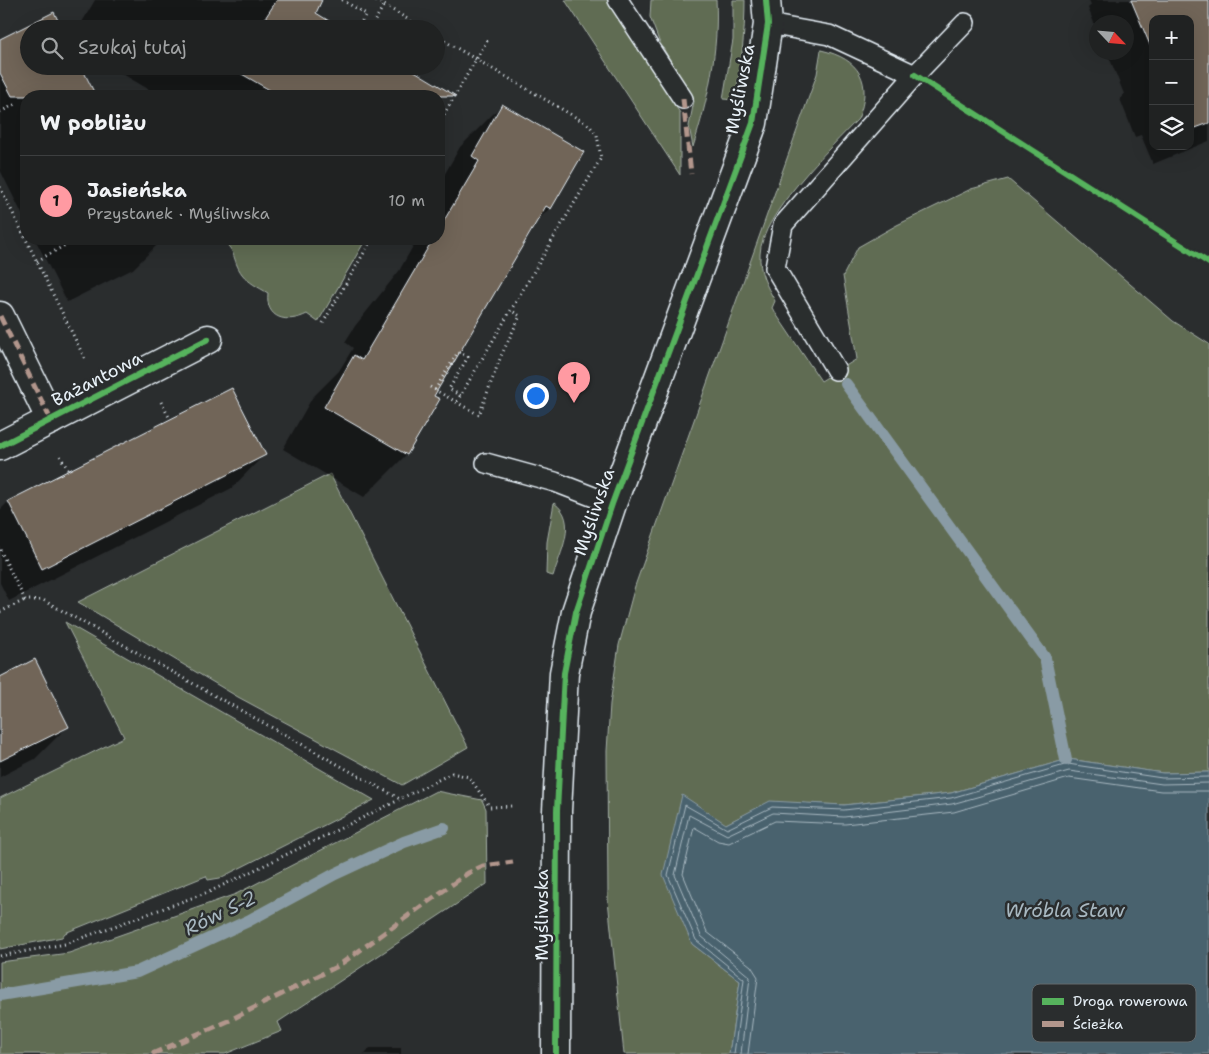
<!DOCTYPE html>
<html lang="pl">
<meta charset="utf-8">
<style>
body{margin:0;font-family:"Shantell Sans",sans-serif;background:#2d2f2f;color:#f1f3f6}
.controls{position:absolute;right:15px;top:15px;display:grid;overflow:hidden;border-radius:10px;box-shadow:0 5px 20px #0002}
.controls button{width:45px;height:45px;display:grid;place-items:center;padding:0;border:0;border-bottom:1px solid #3d3f40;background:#202222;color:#f1f3f6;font:25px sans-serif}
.compass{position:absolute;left:1089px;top:15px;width:45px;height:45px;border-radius:50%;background:#202222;box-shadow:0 5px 20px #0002;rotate:116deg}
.you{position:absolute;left:535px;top:395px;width:18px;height:18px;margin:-12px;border:4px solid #fff;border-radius:50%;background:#1a73e8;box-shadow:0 0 0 8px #1a73e833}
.badge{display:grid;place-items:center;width:32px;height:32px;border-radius:50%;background:#ff9aa2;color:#111;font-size:16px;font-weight:700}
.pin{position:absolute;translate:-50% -41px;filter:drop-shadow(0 1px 2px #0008)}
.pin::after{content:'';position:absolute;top:26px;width:18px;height:15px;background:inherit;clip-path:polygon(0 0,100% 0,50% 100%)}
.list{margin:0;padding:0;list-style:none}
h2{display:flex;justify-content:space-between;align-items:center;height:65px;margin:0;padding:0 20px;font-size:21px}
h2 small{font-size:16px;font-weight:400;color:#a2a4a5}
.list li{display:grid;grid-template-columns:32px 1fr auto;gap:15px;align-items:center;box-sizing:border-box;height:90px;padding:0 20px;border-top:1px solid #3d3f40}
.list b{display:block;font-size:19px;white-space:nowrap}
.list p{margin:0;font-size:16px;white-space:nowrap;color:#a2a4a5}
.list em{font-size:16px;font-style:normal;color:#a2a4a5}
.icon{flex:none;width:28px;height:28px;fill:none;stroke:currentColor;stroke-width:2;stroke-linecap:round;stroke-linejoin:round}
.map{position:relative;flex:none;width:1209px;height:1054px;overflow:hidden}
.search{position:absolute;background:#202222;box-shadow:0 5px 20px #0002;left:20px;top:20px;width:425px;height:55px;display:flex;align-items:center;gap:12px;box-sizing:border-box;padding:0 18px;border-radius:28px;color:#a2a4a5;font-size:19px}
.panel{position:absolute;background:#202222;box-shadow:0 5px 20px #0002;left:20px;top:90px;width:425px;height:155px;border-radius:20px}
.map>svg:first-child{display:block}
</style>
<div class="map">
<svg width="1209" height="1054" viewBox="0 0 1209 1054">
<rect width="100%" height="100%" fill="#2a2d2e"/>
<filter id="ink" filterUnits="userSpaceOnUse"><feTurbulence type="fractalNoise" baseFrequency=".02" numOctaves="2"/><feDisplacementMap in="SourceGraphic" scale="10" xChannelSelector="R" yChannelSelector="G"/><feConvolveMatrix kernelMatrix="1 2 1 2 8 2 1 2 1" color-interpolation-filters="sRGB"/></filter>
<g filter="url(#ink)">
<g fill="#616c53" stroke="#a4aea6">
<path d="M 565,0 L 608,0 L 680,113 L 680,175 Z"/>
<path d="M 651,0 L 716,0 C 719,49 708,100 693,147 L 689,126 L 694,101 L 659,41 L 650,17 Z"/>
<path d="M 733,0 L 745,0 C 745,34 741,66 735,100 L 723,99 L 733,40 Z"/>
<path d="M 821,50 C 860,59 873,82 858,119 C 831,147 761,215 760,254 C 759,272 766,285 775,301 L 772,308 L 821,381 L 857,359 L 843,276 L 858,247 L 897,225 L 971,189 L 1008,179 L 1173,321 L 1209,344 L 1209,772 L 1163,773 L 1068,759 L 951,793 L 844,805 L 770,802 L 726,824 L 692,944 L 740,981 L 729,1054 L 624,1054 L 608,900 L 607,751 L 610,704 L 619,645 L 635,586 L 817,74 Z"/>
<path d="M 219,239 L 366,239 L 318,322 L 307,314 C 287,324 265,319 268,293 C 258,287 249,283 242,274 C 231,259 238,250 219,239 Z"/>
<path d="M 330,474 L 468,747 L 402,785 L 238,697 L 78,602 Z"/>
<path d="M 554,503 C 579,520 560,553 553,576 L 546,574 L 547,542 Z"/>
<path d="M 65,622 L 374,800 L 220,878 L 208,880 L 206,876 L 65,933 L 62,937 L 0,949 L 0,798 L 124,737 Z"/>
<path d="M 436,791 L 482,800 L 486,809 L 487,884 L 278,1022 L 282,1031 L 225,1054 L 0,1054 L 0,962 L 69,953 L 236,894 Z"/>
</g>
<path fill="#49626e" stroke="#899ba5" d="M 1068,759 L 1163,773 L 1209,772 L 1209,1054 L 729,1054 L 740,981 L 692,944 L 663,875 L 682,795 L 726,824 L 770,801 L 844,805 L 951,793 Z"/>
<g fill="#0007" fill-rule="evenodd">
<path d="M 95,0 L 304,0 L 314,14 L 340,29 L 78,29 Z"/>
<path d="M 1089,0 L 1209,0 L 1209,141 L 1153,164 L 1141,135 L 1135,137 L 1120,99 L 1124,94 L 1107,52 L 1126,52 L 1126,22 L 1096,22 L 1096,28 L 1088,8 L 1091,5 ZM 1153,19 L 1190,19 L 1190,146 L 1153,146 Z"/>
<path d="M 29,29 L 29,66 L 80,66 L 95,96 L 26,96 L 26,222 L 0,170 L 0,41 Z"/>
<path d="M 109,66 L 403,66 L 425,79 L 415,96 L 167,96 L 163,94 L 160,96 Z"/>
<path d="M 502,105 L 550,208 L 532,226 L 432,396 L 438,399 L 406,455 L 364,497 L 283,449 L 312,398 L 339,371 L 353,348 L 345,342 L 355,326 L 399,271 L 417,239 L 439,239 L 439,184 L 460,147 Z"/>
<path d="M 35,239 L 163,239 L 133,269 L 67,302 Z"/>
<path d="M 232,389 L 264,455 L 232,488 L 9,601 L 0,583 L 0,510 L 8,502 Z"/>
<path d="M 0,678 L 68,726 L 35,759 L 0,777 Z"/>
<path d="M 370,1048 L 401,1048 L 401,1054 L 364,1054 Z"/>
</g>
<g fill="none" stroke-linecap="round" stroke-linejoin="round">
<g stroke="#a8b8c1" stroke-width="1">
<path d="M 734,1054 L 744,979 L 696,940 L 668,875 L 685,805 L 727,829 L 772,807 L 844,810 L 951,798 L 1068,764 L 1162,778 L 1209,777"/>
<path d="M 741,1054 L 750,977 L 701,936 L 675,875 L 689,815 L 727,835 L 773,813 L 844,817 L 952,804 L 1069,771 L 1162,784 L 1209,783"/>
<path d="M 748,1054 L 758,977 L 751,966 L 707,932 L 683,874 L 694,827 L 718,841 L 729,843 L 775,821 L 845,824 L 954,812 L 1069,778 L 1161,791 L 1209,791"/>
</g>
<g stroke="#899ba5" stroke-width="12">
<path d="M 846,384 L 1045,658 L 1066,760"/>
<path d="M 0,995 L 137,972 L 248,921 L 335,874 L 404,842 L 444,828"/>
</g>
</g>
<g fill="#716558" stroke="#e8f1f8">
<path d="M 277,0 L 322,0 L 316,13 L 342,29 L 258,29 Z"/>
<path d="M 1131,0 L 1209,0 L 1209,123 L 1190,130 L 1190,19 L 1153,19 L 1153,52 Z"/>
<path d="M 54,12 L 62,29 L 29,29 L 29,66 L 81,66 L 96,96 L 12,96 L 0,73 L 0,39 Z"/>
<path d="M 234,66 L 406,66 L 456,96 L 280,96 L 233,69 Z"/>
<path d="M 502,104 L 584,152 L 551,209 L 546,206 L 434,396 L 440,399 L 407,455 L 324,407 L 354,355 L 362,360 L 433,239 L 439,239 L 439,229 L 479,161 L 472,156 Z"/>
<path d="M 232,388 L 266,455 L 42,569 L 8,501 Z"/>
<path d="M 35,659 L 69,727 L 0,761 L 0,677 Z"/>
</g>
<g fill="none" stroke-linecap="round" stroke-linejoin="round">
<g stroke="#e8f1f8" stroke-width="22">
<g id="lane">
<path d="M 618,0 L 683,99"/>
<path d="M 768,24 L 829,35 L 915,75"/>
<path d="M 836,370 L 775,268 L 783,225 L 915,75 L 965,23"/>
<path d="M 486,463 L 555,482 L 612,504"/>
</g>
</g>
<g stroke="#e8f1f8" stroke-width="31">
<g id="street">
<path d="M 0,316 L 51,420"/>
<path d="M 0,446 L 208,339"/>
</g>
</g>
<g stroke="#e8f1f8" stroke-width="31">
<path id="secondary" d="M 556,1054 L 557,811 L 564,673 L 576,612 L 612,504 L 753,123 L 768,24 L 766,0"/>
</g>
<g stroke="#e8f1f8" stroke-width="3" stroke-dasharray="1 4" stroke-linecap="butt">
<path d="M 342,0 L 366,14 L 357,29"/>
<path d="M 376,0 L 424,29"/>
<path d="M 370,29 L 384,5"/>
<path d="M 436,36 L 589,125 L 597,135 L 601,158 L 456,403"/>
<path d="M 0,112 L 16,104"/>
<path d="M 439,123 L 488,39"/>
<path d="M 0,187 L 86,361"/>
<path d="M 37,261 L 76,239"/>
<path d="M 323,323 L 372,239"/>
<path d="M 430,387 L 479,415 L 501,356 L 520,316 L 512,311"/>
<path d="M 435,390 L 458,352 L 468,357 L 449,389 L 461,396"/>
<path d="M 161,402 L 170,419"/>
<path d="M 60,456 L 68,470"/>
<path d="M 0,550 L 25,600 L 43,600 L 400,799 L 452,773 L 469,777 L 490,807 L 513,806"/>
<path d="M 0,612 L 25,600"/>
<path d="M 0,956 L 65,944 L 211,891 L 399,800"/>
</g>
<use href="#lane" stroke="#2a2d2e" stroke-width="19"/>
<use href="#street" stroke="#2a2d2e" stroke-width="28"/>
<use href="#secondary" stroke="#2a2d2e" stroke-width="28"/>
<g stroke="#b2968c" stroke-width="5" stroke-dasharray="10 5" stroke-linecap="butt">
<path d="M 683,99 L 691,174"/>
<path d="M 0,316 L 51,420"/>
<path d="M 152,1054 L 228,1021 L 338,966 L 468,873 L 483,866 L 513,862"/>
</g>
<g stroke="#2a2d2e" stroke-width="9">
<g id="cycleway">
<path d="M 915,75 L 1209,263"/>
<path d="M 0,446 L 208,339"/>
<path d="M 556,1054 L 557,811 L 564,673 L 576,612 L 612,504 L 753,123 L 768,24 L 766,0"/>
</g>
</g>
<use href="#cycleway" stroke="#56b35d" stroke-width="6"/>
</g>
</g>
<g text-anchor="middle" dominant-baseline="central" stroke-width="5" stroke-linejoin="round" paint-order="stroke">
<g font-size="18" fill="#e8f1f8" stroke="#2a2d2e">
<text transform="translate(740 89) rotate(-79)">Myśliwska</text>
<text transform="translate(97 379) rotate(-27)">Bażantowa</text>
<text transform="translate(594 512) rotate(-71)">Myśliwska</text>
<text transform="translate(542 915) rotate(-90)">Myśliwska</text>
</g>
<g font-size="19" font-style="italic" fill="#a8b8c1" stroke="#2a2d2e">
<text x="1065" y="910">Wróbla Staw</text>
<text transform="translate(220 913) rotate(-26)">Rów S-2</text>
</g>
</g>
<rect x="1032" y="984" width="164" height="58" rx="8" fill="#2a2d2e" stroke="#63686b" stroke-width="1"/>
<rect x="1042" y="998" width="22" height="7" fill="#56b35d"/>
<rect x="1042" y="1021" width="22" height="6" fill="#b2968c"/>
<g font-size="14" fill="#e8f1f8">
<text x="1073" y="1006">Droga rowerowa</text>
<text x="1073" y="1029">Ścieżka</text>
</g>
</svg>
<div class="controls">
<button>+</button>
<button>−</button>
<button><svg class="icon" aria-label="layers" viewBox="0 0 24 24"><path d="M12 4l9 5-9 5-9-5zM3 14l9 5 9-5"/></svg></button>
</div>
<svg class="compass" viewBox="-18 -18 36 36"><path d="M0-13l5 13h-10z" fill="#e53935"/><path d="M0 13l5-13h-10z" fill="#a2a4a5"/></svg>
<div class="you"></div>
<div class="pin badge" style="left:574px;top:403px">1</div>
<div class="search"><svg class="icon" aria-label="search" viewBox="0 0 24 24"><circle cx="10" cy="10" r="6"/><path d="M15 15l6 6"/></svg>Szukaj tutaj</div>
<section class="panel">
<h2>W pobliżu<small></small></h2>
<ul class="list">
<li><span class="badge">1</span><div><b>Jasieńska</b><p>Przystanek · Myśliwska</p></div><em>10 m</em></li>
</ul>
</section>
</div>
